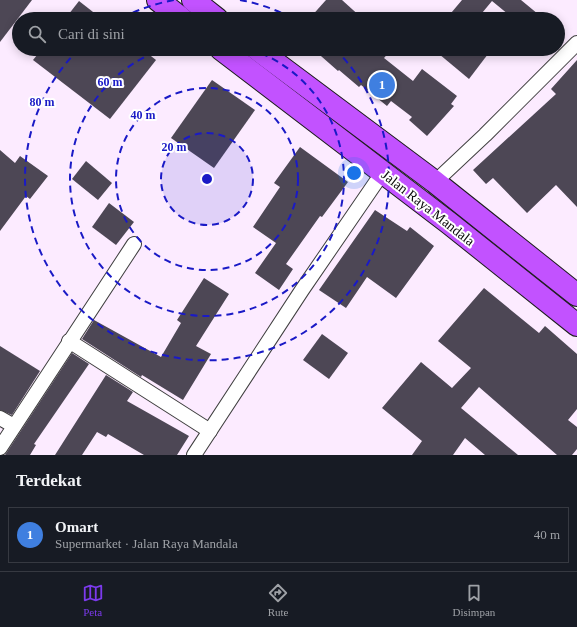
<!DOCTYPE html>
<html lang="id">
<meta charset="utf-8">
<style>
body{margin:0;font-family:Georgia,serif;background:#242831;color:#f1f3f6}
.you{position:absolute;left:354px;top:173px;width:14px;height:14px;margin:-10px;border:3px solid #fff;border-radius:50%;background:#1a73e8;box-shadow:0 0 0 6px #1a73e833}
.badge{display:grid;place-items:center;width:26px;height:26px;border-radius:50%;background:#7c3aed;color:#fff;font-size:13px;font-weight:700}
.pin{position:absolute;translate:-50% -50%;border:2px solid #fff;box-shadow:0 1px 4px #0006}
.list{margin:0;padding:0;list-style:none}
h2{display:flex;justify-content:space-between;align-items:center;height:52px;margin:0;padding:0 16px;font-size:17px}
h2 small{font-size:13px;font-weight:400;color:#9ea1a6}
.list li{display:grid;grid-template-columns:26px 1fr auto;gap:12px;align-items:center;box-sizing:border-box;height:56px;margin:0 8px 8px;padding:0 8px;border:1px solid #363941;border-radius:0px}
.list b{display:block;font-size:15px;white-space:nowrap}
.list p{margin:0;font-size:13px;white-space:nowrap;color:#9ea1a6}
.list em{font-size:13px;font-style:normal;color:#9ea1a6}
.icon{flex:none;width:22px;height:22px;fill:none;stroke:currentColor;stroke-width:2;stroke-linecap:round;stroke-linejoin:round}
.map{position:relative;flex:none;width:577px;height:455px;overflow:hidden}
.search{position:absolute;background:#171b24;box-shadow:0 2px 10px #0003;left:12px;right:12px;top:12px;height:44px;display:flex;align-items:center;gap:10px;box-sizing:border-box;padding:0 14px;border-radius:22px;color:#9ea1a6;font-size:15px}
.sheet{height:116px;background:#171b24}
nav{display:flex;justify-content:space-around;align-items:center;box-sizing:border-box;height:56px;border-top:1px solid #363941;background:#171b24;font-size:11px;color:#9ea1a6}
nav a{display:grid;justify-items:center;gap:2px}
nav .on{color:#7c3aed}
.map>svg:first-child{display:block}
</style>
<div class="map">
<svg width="577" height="455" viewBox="0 0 577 455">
<rect width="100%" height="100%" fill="#fcebff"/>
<g fill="#4d4755">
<path d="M 0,0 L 32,0 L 0,42 Z"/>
<path d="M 326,0 L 342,0 L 363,19 L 309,19 Z"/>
<path d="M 462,0 L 521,0 L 544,19 L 514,19 L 492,1 L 477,19 L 446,19 Z"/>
<path d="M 79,1 L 102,19 L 65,19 Z"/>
<path d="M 42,49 L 142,49 L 156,60 L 110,119 L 33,60 Z"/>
<path d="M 313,49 L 392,49 L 384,58 L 413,81 L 422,69 L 457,96 L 451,104 L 454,106 L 427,136 L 409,120 L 412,117 L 391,101 L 387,106 L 361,85 L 359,87 L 339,70 L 338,71 Z"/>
<path d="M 433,49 L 482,49 L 488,54 L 469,79 Z"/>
<path d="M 577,60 L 577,207 L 556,185 L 527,213 L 493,178 L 486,184 L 473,170 L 556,94 L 551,89 Z"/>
<path d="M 212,80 L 255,110 L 214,168 L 171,138 Z"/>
<path d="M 300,147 L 348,182 L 322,217 L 320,216 L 286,264 L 293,269 L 279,290 L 255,273 L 276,243 L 253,227 L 280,187 L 274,183 Z"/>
<path d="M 0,150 L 15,163 L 20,156 L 48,176 L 30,199 L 26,196 L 0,231 Z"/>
<path d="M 86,161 L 112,183 L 98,200 L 72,179 Z"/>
<path d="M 109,203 L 134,222 L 116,245 L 92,227 Z"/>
<path d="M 375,210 L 407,231 L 410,227 L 434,246 L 396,298 L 367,277 L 346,308 L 319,290 Z"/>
<path d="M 204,278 L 229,294 L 196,346 L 211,354 L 183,400 L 142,375 L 141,377 L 82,339 L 94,320 L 161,357 L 181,323 L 177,320 Z"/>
<path d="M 484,288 L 539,333 L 545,326 L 577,354 L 577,409 L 568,420 L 577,427 L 577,449 L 572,455 L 557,455 L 479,387 L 461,408 L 518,455 L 485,455 L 465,438 L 453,455 L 412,455 L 422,441 L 382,408 L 421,362 L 452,388 L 471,368 L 438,341 Z"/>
<path d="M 322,334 L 348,353 L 329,379 L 303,360 Z"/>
<path d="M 0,346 L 40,371 L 12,415 L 0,410 Z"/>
<path d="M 72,353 L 89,364 L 34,444 L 36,445 L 30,455 L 5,455 Z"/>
<path d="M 106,375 L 133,392 L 127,401 L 189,436 L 177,455 L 144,455 L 108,434 L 106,437 L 97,432 L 82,455 L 55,455 Z"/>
</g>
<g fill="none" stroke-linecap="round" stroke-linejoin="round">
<g stroke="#3f3f3f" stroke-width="16">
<g id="minor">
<path d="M 435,182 L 485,135 L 577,43"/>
<path d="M 69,341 L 210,431"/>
<path d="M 0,418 L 14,426"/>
<path d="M 0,448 L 134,244"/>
<path d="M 194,455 L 302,290 L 383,172"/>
</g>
</g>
<g stroke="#1d1d1d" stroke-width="24">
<g id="trunk">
<path d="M 158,0 L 182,19"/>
<path d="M 193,0 L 217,19"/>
<path d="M 221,49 L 449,223 L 577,325"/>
<path d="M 257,49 L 435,182 L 577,295"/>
</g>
</g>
<use href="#minor" stroke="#fff" stroke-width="14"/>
<use href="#trunk" stroke="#c252ff" stroke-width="22"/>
</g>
<circle cx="207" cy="179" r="46" fill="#1a1ac6" fill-opacity=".12"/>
<g fill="none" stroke="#1a1ac6" stroke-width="2" stroke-dasharray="7 5">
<circle cx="207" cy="179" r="46"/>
<circle cx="207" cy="179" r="91"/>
<path d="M250 49A137 137 0 1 1 164 49"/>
<path d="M122 18A182 182 0 0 1 174 0M240 0A182 182 0 0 1 292 18M335 49A182 182 0 1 1 79 49"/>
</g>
<g text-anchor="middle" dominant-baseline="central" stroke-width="4" stroke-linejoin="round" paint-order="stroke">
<g font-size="14" fill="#0c0c0c" stroke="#fff">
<text transform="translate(428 208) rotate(38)">Jalan Raya Mandala</text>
</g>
</g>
<circle cx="207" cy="179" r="6" fill="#1a1ac6" stroke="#fff" stroke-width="2"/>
<g font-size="12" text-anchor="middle" font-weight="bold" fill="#1a1ac6" stroke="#fff" stroke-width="4" stroke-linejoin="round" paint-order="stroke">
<text x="110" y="86">60 m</text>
<text x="42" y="106">80 m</text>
<text x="143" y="119">40 m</text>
<text x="174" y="151">20 m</text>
</g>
</svg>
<div class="you"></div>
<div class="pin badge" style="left:382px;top:85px;background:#3f7fe0">1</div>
<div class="search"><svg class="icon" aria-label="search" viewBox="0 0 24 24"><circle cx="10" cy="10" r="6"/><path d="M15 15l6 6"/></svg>Cari di sini</div>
</div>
<section class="sheet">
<h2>Terdekat<small></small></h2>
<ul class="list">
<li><span class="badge" style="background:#3f7fe0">1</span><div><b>Omart</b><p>Supermarket · Jalan Raya Mandala</p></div><em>40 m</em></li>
</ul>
</section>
<nav>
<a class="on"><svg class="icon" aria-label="map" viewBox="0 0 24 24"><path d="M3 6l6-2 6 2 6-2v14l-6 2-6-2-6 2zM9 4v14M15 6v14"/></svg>Peta</a>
<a><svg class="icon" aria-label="directions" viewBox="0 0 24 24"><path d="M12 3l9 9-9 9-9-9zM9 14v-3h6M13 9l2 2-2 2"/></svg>Rute</a>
<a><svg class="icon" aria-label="saved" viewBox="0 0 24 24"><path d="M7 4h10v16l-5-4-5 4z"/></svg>Disimpan</a>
</nav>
